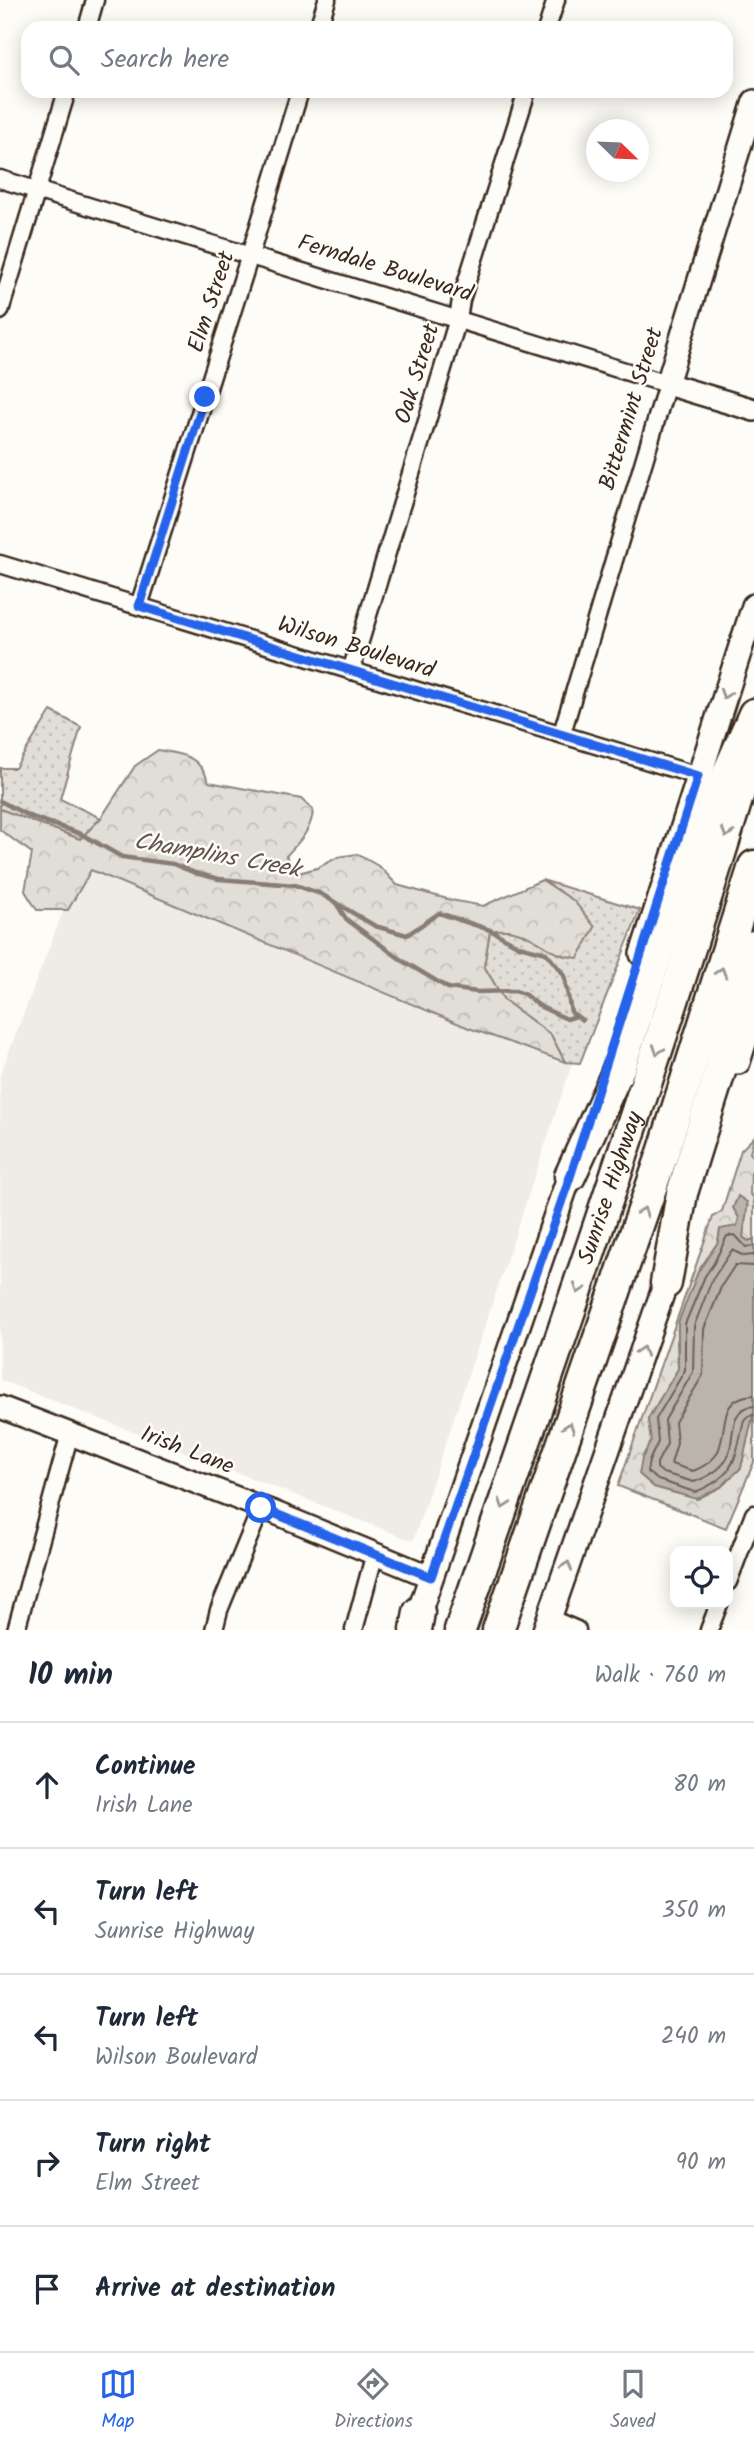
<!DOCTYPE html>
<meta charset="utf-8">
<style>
body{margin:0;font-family:Kalam,sans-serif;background:#f2f2f3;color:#1f2937}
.controls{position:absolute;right:21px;bottom:21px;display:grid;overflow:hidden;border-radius:14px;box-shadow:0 4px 18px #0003}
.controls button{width:63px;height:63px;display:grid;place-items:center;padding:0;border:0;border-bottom:2px solid #e0e1e3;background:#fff;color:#1f2937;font:35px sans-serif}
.compass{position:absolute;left:586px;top:119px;width:63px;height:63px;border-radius:50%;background:#fff;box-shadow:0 4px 18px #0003;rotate:113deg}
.stop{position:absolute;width:21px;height:21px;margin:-16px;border:5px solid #2563eb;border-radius:50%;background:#fff}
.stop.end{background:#2563eb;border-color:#fff;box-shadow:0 2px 7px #0008}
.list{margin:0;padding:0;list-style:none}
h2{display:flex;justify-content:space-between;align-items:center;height:91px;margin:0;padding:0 28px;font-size:30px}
h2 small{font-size:23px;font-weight:400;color:#747a83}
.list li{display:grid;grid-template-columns:46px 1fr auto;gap:21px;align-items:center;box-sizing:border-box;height:126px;padding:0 28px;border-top:2px solid #e0e1e3}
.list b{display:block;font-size:26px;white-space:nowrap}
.list p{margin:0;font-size:23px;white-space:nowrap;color:#747a83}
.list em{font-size:23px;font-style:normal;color:#747a83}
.icon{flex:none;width:38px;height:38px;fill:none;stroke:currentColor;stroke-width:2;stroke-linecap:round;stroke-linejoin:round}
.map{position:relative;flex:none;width:754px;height:1630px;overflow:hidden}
.search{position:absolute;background:#fff;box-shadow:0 4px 18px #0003;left:21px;right:21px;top:21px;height:77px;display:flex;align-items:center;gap:18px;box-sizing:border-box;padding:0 24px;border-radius:21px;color:#747a83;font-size:26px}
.sheet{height:721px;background:#fff}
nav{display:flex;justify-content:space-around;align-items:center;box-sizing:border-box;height:98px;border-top:2px solid #e0e1e3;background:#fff;font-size:19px;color:#747a83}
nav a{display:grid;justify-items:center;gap:4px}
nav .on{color:#2563eb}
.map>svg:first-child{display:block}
</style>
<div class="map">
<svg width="754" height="1630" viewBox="0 0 754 1630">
<defs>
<pattern id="grass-dots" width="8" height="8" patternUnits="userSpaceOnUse" patternTransform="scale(1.75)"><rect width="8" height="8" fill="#e1ded7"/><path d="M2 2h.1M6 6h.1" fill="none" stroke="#c2bfb8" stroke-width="1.8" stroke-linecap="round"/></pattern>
<pattern id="forest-crowns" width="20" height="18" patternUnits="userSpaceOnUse" patternTransform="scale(1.75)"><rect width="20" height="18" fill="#e1ded7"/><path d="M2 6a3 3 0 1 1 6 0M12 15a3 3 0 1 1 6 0" fill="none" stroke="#c2bfb8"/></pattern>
</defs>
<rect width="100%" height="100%" fill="#fdfcf7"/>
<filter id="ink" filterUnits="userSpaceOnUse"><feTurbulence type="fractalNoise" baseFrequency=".0143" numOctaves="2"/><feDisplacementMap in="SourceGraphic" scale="14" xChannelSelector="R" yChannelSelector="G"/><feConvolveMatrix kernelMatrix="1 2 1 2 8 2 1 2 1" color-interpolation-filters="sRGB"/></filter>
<g filter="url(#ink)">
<path fill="#efece7" d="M 85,854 L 573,1061 L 413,1541 L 0,1380 L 0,1075 Z"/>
<g fill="url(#grass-dots)" stroke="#8e847a" stroke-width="2">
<path d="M 51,711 L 81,727 L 60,799 L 101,818 L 80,839 L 0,809 L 0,768 L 15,768 Z"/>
<path d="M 542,880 L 640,910 L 580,1063 L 565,1062 L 551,1035 L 504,1000 L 484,966 L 490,930 C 517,926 537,940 559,954 L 573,901 Z"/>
</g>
<g fill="url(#forest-crowns)" stroke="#8e847a" stroke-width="2">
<path d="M 158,750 C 184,754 199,756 209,782 L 301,799 L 313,810 C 312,830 299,842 286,856 L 298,873 L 317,868 L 338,857 L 357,854 L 380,867 L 397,885 L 451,900 L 483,906 L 542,880 L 574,901 L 595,927 L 578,958 C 571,957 563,956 557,953 C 533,941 520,925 490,931 L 484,966 L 504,1000 L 551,1035 L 565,1062 L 469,1028 L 91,870 L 68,910 L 37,910 L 25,891 L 32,853 L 0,830 L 0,809 L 80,839 L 101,818 L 135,766 Z"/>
<path d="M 754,1137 L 750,1153 L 754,1157 L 754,1175 L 751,1173 L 750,1194 L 754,1198 L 754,1239 L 748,1241 L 743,1237 L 744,1221 L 739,1218 L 737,1226 L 720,1230 L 718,1242 L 698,1272 L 689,1297 L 677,1342 L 678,1369 L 648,1419 L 651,1441 L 642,1458 L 654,1487 L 697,1499 L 721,1487 L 741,1467 L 754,1411 L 754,1462 L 726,1528 L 618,1486 L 713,1217 L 722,1211 L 741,1150 Z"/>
</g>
<path fill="#bbb4ad" stroke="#887d74" stroke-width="2" d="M 738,1196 L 747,1202 C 748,1214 744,1224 743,1237 L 748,1241 L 754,1239 L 754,1411 L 741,1468 L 721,1487 L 697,1499 L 654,1487 L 639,1474 L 642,1458 L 651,1441 L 648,1419 L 678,1369 L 678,1323 L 698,1272 L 718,1242 L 720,1229 L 737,1226 L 739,1218 L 733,1208 Z"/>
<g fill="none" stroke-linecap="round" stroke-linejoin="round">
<g stroke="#6e6157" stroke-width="2">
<path d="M 754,1246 L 746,1247 L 735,1235 L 727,1236 L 714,1263 L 705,1276 L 685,1324 L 685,1370 L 656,1419 L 658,1442 L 649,1461 L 647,1472 L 658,1480 L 695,1492 C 736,1476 735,1459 744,1420 L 748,1416 L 754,1415"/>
<path d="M 754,1255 L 744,1256 L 732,1250 L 712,1280 L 694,1326 L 693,1372 L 665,1420 L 667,1444 L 657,1463 L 657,1468 L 663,1473 L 694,1482 C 705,1478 719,1471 726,1460 C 737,1443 725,1408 754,1406"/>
<path d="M 754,1266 L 735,1265 L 722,1285 L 704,1329 L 703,1375 L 675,1422 L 677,1443 L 671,1464 L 693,1471 C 701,1468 710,1463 716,1455 C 730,1434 714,1397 754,1395"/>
</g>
<g stroke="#887d74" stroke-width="4.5">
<path d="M 0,801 L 29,816 L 81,834 L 122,857 L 173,864 L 195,873 L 219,879 L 295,885 L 321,894 L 375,926 L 407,935 L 439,913 L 490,930 L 519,946 L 546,953 L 564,975 L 571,1012 L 582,1020"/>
<path d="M 338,906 L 346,919 L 354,925 L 403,961 L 448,988 L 477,992 L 515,991 L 524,994 L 541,1007 L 567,1019 L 576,1016"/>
</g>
<g stroke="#3b2a1e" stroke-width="21">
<g id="minor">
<path d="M 87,28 L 95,0"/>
<path d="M 318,28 L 327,0"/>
<path d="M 547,28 L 556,0"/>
<path d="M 0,179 L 667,384 L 562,733"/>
<path d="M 0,311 L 67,91"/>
<path d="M 0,564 L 698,776"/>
<path d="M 139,606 L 250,255 L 300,91"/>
<path d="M 351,671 L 458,319 L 461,300 L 527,91"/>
<path d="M 728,1582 L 754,1514"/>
<path d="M 549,1618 L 577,1630"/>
<path d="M 16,1630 L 70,1433"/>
<path d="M 214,1630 L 219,1610 L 261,1508"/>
<path d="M 354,1630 L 375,1553"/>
<path d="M 709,1630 L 719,1604"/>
</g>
</g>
<g stroke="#3b2a1e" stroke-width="26">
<g id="tertiary">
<path d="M 754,101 L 667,384 L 754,410"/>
<path d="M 0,1407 L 273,1512 L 431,1577"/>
</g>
</g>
<g stroke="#3b2a1e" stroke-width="28">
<g id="secondary">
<path d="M 642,954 L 754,606"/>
<path d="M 738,1062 L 754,1012"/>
<path d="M 414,1627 L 575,1160"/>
<path d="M 545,1630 L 671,1268"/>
</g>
</g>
<g stroke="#3b2a1e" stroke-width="35">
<g id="motorway">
<path d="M 570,1176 L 620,1066 L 662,939 L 720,791 L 754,714"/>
<path d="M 666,1283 L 682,1193 L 731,1036 L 754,946"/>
<path d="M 416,1630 L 419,1612"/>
<path id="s1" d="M 460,1630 C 562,1336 663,1042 754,744"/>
<path d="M 498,1630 L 663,1153 L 754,866"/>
</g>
</g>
<use href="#minor" stroke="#fdfcf7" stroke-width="16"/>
<use href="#tertiary" stroke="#fdfcf7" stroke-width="21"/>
<use href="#secondary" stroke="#fdfcf7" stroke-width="23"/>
<use href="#motorway" stroke="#fdfcf7" stroke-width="30"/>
</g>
<defs><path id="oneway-chevron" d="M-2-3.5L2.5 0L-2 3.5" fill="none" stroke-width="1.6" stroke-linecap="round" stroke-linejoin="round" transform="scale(1.75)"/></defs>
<g stroke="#9c938a">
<use href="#oneway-chevron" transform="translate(725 694) rotate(108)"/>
<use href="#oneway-chevron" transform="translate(727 833) rotate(107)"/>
<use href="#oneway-chevron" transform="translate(721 972) rotate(-73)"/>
<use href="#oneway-chevron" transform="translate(658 1050) rotate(109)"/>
<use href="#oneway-chevron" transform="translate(643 1212) rotate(-71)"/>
<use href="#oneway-chevron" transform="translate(579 1289) rotate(109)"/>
<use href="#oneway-chevron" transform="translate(642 1351) rotate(-71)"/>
<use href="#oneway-chevron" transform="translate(569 1427) rotate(-71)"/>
<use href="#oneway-chevron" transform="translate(504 1504) rotate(109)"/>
<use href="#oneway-chevron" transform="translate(567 1566) rotate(-71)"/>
</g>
</g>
<g fill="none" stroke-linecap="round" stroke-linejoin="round" filter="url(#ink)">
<path stroke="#2563eb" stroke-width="9" d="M 205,397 L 139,606 L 698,776 L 570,1177 L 431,1577 L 261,1508"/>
</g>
<g text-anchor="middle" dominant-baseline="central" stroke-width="5" stroke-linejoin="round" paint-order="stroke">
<g font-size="23" fill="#3b2a1e" stroke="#fdfcf7">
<text transform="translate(385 269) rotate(17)">Ferndale Boulevard</text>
<text transform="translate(212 302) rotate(-72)">Elm Street</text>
<text transform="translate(418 374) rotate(-73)">Oak Street</text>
<text transform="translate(632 409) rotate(-73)">Bittermint Street</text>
<text transform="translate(356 648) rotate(17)">Wilson Boulevard</text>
<text stroke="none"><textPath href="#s1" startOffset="467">Sunrise Highway</textPath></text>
<text transform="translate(187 1451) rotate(21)">Irish Lane</text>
</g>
<g font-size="24" font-style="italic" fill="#615349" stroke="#fdfcf7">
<text transform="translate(217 856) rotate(10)">Champlins Creek</text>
</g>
</g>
</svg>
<div class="controls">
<button><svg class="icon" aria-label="locate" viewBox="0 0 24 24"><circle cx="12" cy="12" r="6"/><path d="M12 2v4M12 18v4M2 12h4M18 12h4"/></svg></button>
</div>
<svg class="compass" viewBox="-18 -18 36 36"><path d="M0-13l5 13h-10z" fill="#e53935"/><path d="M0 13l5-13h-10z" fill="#747a83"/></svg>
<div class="stop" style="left:261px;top:1508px"></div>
<div class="stop end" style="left:205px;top:397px"></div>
<div class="search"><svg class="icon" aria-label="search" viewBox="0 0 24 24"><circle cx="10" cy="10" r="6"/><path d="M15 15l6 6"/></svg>Search here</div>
</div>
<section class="sheet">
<h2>10 min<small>Walk · 760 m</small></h2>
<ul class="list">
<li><svg class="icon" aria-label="ahead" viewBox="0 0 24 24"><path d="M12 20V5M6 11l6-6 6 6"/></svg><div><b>Continue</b><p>Irish Lane</p></div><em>80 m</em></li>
<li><svg class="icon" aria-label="left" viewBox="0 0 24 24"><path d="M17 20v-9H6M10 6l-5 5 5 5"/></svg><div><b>Turn left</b><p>Sunrise Highway</p></div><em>350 m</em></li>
<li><svg class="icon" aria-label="left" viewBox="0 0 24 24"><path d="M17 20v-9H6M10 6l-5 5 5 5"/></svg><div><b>Turn left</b><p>Wilson Boulevard</p></div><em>240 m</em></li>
<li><svg class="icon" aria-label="right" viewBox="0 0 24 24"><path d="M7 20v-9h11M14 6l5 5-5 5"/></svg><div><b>Turn right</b><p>Elm Street</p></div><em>90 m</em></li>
<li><svg class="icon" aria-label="arrive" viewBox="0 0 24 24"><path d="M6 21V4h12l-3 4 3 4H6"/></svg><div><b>Arrive at destination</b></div></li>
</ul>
</section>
<nav>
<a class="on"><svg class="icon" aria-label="map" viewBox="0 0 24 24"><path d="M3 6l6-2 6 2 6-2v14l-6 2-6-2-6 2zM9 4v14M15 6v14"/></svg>Map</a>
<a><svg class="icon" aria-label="directions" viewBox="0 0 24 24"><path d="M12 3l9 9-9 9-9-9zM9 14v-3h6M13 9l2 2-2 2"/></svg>Directions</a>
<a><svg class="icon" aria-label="saved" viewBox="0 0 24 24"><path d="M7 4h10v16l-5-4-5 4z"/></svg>Saved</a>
</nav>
